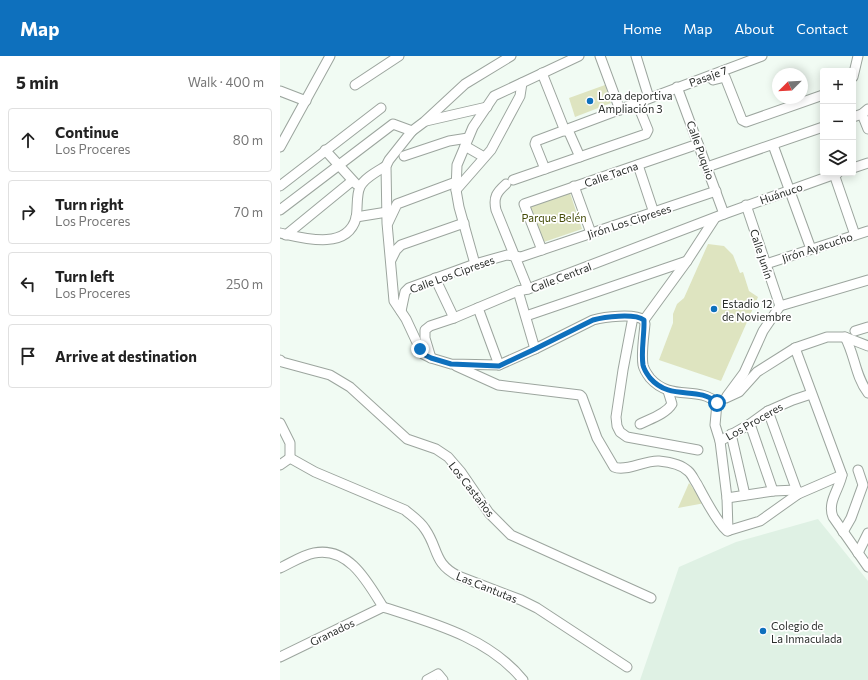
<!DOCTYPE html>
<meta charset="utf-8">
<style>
body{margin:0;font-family:Commissioner,sans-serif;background:#f2f2f2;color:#222}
.controls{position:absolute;right:12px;top:12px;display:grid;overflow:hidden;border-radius:4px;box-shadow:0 2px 10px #0003}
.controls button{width:36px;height:36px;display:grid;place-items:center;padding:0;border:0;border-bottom:1px solid #e0e0e0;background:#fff;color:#222;font:20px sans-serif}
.compass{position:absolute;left:492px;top:12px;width:36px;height:36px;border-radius:50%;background:#fff;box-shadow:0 2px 10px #0003;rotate:246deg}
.stop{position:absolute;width:12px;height:12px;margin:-9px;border:3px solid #0e70bd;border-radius:50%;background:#fff}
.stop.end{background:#0e70bd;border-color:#fff;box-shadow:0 1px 4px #0008}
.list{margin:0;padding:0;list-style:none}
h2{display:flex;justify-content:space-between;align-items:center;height:52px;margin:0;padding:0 16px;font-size:17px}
h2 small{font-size:13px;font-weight:400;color:#767676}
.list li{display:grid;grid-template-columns:26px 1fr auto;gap:12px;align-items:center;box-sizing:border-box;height:64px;margin:0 8px 8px;padding:0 8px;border:1px solid #e0e0e0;border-radius:4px}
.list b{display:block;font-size:15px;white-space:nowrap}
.list p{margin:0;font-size:13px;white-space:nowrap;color:#767676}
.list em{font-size:13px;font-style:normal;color:#767676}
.icon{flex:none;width:22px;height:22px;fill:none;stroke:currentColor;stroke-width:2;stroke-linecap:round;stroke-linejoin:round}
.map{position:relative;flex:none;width:588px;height:624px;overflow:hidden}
header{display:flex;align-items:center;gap:24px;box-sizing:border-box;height:56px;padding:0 20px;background:#0e70bd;color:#fff}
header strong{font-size:19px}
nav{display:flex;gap:22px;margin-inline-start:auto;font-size:14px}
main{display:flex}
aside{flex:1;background:#fff}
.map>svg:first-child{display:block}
</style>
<header>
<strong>Map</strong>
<nav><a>Home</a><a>Map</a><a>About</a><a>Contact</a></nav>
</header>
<main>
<aside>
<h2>5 min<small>Walk · 400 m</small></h2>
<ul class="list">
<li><svg class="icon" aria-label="ahead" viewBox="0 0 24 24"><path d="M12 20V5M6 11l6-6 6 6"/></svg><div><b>Continue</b><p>Los Proceres</p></div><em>80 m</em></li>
<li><svg class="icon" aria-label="right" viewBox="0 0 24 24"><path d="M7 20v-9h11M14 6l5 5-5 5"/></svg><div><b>Turn right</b><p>Los Proceres</p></div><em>70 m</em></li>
<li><svg class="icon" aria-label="left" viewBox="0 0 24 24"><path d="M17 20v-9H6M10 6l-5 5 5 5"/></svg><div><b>Turn left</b><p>Los Proceres</p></div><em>250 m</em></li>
<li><svg class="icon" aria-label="arrive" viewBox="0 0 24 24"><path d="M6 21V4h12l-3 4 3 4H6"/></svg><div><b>Arrive at destination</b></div></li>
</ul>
</aside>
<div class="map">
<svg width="588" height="624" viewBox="0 0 588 624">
<rect width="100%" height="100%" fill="#f1fbf3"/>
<path fill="#dff1e4" d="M 538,463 L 588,525 L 588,624 L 360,624 L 399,511 L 456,486 Z"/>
<g fill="#dee4c0">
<path d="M 325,29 L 331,47 L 295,61 L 289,42 Z"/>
<path d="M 289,134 L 302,173 L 261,187 L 247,149 Z"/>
<path d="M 428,188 L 444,190 L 453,199 L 460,217 L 463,216 L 469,235 L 478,241 L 441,325 L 379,304 L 393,267 L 393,258 L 397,248 L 404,242 Z"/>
<path d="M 409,427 L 425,447 L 398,452 Z"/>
</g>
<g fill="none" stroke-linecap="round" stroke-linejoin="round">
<g stroke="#9ca59e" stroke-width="11">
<g id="minor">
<path d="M 320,0 L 340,54"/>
<path d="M 356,0 L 369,42"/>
<path d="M 262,17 L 285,75"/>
<path d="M 573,21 L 578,0"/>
<path d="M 433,24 L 445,21 L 462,64 L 466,66 L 543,39"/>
<path d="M 75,29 L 119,0"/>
<path d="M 397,31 L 444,158"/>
<path d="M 0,35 L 26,45"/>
<path d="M 582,58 L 588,73"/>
<path d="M 573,61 L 582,58 L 588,53"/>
<path d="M 146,65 L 207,51"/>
<path d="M 288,74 L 300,101"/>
<path d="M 132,75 L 109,104 L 106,110 L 107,167 L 114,245 L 126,263 L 140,293 L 143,298 L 151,302 L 171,308 L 219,309 L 255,293 L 313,264 C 324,261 354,257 364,264 L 365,268 C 364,280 361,297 363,309 C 364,314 367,318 370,322 C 391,346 418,329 437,347 L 435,369 L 440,385 L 447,442 L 448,475"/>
<path d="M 493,89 L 531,193"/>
<path d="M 185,90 L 204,101"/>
<path d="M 0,91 L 50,0"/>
<path d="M 45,94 L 76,128"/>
<path d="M 124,100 L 169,85 L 188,82"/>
<path d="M 358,109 L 374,157"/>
<path d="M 427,111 L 543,71"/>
<path d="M 573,112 L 588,107"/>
<path d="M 265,113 L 255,88 L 256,85 L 482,0"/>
<path d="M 554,118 L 575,179"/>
<path d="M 233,124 L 366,78 L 368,74 L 357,47"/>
<path d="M 226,128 C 217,136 213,141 216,154 L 248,233"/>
<path d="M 0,130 L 101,52"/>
<path d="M 294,130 L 311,177"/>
<path d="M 176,134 L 211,94 L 240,40 L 242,27"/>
<path d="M 466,149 L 500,250"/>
<path d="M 0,154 L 113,68 L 132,75 L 144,66 L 185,28 L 231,0"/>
<path d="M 76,161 L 107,156"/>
<path d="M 108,167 L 117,148 L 176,126"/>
<path d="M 0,177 C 23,182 67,195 76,162 C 78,153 76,139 80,131 C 84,122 98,115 106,110"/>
<path d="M 6,179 L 72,125"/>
<path d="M 262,194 L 244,148 L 418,88"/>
<path d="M 111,204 L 116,194 L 121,189 L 184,167"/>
<path d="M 195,208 L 179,151 L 176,134 L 177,109 L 193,71 L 214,40 L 299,0"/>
<path d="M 486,208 L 588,175"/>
<path d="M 155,222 L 174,262"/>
<path d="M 238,235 L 255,293"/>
<path d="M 500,250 L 588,224"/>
<path d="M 198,252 L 219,309"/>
<path d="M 121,255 L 125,236 L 129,232 L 195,208 L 227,199 L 241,201 L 436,135"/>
<path d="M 246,260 L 407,205"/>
<path d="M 353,261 L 343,314 L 336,361 L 337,370 L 340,376 L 347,381 L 418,394"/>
<path d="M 364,264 L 407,205 L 435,162"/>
<path d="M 575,275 L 588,271"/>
<path d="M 565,281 C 575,299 575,320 588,337"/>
<path d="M 515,292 L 562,419 C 559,434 547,446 553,461 L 588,511"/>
<path d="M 151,302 L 145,282 L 145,274 L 150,270 L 174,262 L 238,235 L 248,233 L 444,158 L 558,117"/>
<path d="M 0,304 L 2,306 L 50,319 L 70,331 L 127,383 L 156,393 L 168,401 L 181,416 L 209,457 L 231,479 L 371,542"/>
<path d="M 176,310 L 218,329 L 300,339 L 302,341 L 317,382 L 334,411 C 346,416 365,404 379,405 C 389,406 401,408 408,415 C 412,418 414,424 417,428 C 424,441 436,465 447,475 L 480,465 L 518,438 L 562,419"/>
<path d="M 447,340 L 464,317 L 483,275 L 500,250"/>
<path d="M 446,342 L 459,336 L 477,316 L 515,292 L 547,281 L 565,281 L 588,290"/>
<path d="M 488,355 L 518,438"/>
<path d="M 0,367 L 10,387 L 10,402"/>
<path d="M 360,368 C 370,363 386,358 392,348 L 388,335"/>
<path d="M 470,368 L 493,435"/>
<path d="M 451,378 L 465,439"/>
<path d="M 440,385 L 470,368 L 488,355 L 513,344 L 531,338"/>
<path d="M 10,402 L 35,416 L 125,454 C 132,460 140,465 145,473 C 159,493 153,507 178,520 L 241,544 L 257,552 L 347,611"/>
<path d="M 0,409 L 10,402"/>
<path d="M 447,442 L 493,435 L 517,434"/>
<path d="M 563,476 L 571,462 L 583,429 L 578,414"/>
<path d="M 578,497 L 588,477"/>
<path d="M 0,512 C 11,507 23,499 34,497 C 69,490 88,527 103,551"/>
<path d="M 103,551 C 153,567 209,582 243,624"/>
<path d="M 0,601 L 103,551"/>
<path d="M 147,624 L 158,618 L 163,624"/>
</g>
</g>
<use href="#minor" stroke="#fff" stroke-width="9"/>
</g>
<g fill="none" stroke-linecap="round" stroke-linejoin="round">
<path stroke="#0e70bd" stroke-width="5" d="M 140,293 L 143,298 L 151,302 L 171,308 L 219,310 L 255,293 L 313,264 C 324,261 354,257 364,264 L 364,268 C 364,281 361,296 363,309 C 364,314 367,318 370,322 C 391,346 418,329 437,347"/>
</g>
<g fill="#0e70bd" stroke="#fff" stroke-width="1.5">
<circle cx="310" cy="45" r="4"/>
<circle cx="434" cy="253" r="4"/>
<circle cx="483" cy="575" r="4"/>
</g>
<g text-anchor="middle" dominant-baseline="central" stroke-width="3.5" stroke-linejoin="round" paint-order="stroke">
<g font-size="11" fill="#2a2e2b" stroke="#fff">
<text transform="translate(428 20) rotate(-20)">Pasaje 7</text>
<text transform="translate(421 94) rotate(70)">Calle Puquio</text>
<text transform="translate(331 118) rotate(-19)">Calle Tacna</text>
<text transform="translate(501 137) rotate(-19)">Huánuco</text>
<text transform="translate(349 165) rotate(-18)">Jirón Los Cipreses</text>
<text transform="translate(537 191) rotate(-18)">Jirón Ayacucho</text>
<text transform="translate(482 198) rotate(72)">Calle Junín</text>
<text transform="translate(172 218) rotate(-20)">Calle Los Cipreses</text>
<text transform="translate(281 221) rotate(-21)">Calle Central</text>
<text transform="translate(474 365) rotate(-30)">Los Proceres</text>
<text transform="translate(192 433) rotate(52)">Los Castaños</text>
<text transform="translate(207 531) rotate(22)">Las Cantutas</text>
<text transform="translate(52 576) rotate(-26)">Granados</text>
</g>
<g font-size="11" fill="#2a2e2b" stroke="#fff" text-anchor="start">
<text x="318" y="39">Loza deportiva<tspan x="318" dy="13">Ampliación 3</tspan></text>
<text x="442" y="247">Estadio 12<tspan x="442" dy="13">de Noviembre</tspan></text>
<text x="491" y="569">Colegio de<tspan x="491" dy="13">La Inmaculada</tspan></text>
</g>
<g font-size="11" fill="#454c08" stroke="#fff">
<text x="274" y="161">Parque Belén</text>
</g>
</g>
</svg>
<div class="controls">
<button>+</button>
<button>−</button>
<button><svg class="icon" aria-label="layers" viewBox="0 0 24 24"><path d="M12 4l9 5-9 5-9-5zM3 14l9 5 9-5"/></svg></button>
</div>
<svg class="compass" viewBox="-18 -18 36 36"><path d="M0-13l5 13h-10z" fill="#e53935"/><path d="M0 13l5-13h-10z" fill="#767676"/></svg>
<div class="stop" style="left:437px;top:347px"></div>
<div class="stop end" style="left:140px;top:293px"></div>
</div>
</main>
